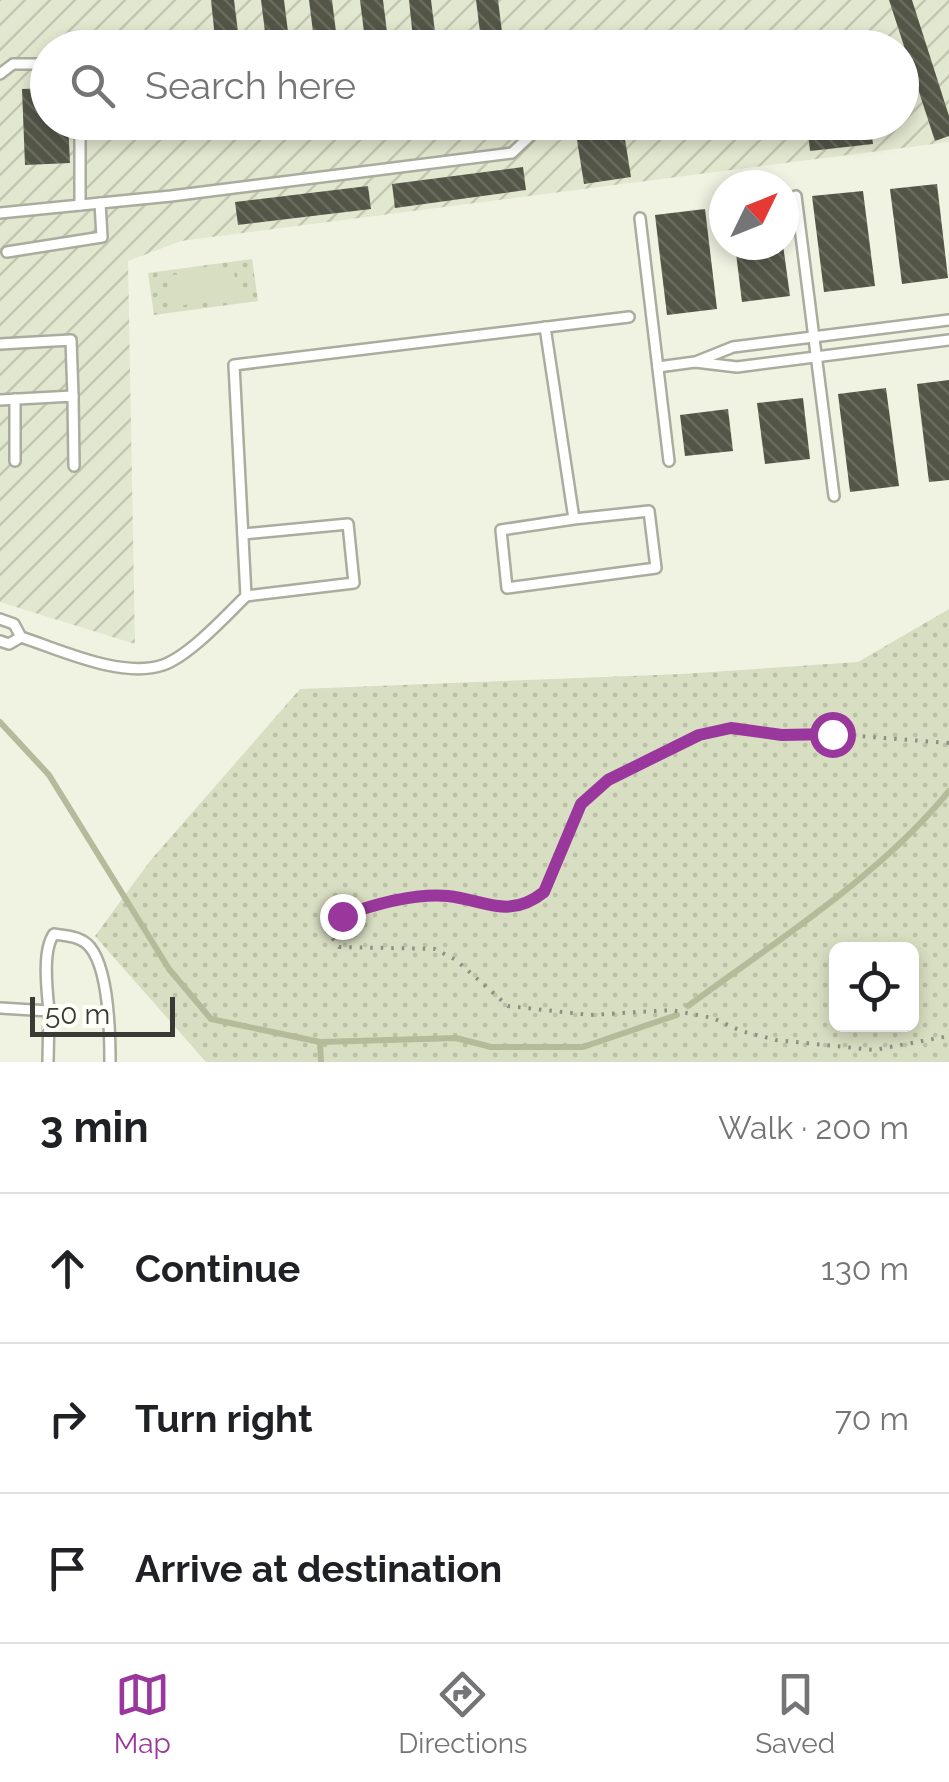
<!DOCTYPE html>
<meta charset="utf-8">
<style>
body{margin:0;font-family:Raleway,sans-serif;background:#f2f2f2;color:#202124}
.controls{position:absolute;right:30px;bottom:30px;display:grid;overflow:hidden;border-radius:15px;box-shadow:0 5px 15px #0003}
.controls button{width:90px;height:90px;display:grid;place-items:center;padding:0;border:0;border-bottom:2px solid #e0e0e0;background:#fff;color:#202124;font:50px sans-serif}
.compass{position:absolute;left:709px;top:170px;width:90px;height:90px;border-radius:50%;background:#fff;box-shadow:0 5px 15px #0003;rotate:47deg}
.scale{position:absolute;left:30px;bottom:25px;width:145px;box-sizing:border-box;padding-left:10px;border:5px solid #393a34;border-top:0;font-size:28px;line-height:35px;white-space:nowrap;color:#393a34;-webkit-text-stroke:8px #fefff8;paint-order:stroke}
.stop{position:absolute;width:30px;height:30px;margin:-22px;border:8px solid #99379d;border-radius:50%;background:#fff}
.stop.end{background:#99379d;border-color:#fff;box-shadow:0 2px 10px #0008}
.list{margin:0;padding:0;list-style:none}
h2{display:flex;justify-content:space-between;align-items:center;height:130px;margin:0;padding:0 40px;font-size:42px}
h2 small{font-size:32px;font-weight:400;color:#757577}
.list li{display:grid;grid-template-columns:65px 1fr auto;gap:30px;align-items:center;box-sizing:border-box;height:150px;padding:0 40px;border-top:2px solid #e0e0e0}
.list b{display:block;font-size:38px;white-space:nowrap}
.list em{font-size:32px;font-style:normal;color:#757577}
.icon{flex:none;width:55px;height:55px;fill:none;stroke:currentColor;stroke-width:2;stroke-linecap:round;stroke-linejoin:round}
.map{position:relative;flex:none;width:949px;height:1062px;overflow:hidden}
.search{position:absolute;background:#fff;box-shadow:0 5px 15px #0003;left:30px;right:30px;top:30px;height:110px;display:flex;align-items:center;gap:25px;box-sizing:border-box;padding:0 35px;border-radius:55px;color:#757577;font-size:38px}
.sheet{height:580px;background:#fff}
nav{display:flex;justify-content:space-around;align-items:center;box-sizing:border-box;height:140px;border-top:2px solid #e0e0e0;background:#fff;font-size:28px;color:#757577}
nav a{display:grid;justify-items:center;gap:5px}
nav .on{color:#99379d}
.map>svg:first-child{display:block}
</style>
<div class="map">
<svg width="949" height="1062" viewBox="0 0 949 1062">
<defs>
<pattern id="industrial-furrows" width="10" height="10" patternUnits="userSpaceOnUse" patternTransform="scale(2.5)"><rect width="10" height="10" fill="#e2e7cf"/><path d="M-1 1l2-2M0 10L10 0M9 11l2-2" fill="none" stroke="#c3c7b2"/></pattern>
<pattern id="green-dots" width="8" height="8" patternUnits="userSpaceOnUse" patternTransform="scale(2.5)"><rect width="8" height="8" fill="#d8dec1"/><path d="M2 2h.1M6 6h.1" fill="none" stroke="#babfa6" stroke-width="1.8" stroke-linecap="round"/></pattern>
<pattern id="building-back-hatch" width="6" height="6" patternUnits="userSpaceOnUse" patternTransform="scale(2.5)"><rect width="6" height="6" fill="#535647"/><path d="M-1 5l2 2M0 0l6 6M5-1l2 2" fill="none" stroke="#6a6c60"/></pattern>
</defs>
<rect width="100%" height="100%" fill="#f0f3e2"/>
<path fill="url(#industrial-furrows)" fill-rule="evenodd" d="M 0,0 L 949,0 L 949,142 L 181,241 L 128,261 L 135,644 L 0,602 ZM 48,48 L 902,48 L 902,122 L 48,122 Z"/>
<g fill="url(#green-dots)" fill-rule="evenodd">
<path d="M 252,259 L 258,301 L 154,315 L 148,273 Z"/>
<path d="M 949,609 L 949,1062 L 206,1062 L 95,936 L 150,861 L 300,689 L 682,674 L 858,662 ZM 836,949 L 912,949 L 912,1024 L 836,1024 Z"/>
</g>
<path fill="#d8dec1" d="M 233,266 L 238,297 L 171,307 L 167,276 Z"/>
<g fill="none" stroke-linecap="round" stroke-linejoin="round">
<g stroke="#b4ba9a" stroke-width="6">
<path d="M 0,722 L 49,775 L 169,969 L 211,1019 L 320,1042 L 456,1038 L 491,1047 L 583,1047 L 677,1015"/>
<path d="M 688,1006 C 775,942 881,875 949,791"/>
<path d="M 320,1042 L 321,1062"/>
</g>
</g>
<g fill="url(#building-back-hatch)">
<path d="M 211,0 L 234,0 L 240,48 L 216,48 Z"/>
<path d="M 261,0 L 284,0 L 290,48 L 267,48 Z"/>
<path d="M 309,0 L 332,0 L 338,48 L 315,48 Z"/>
<path d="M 360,0 L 383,0 L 389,48 L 366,48 Z"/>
<path d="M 409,0 L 431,0 L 437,48 L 414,48 Z"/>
<path d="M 476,0 L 498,0 L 504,48 L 482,48 Z"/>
<path d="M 889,0 L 912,0 L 949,116 L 949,136 L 935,141 Z"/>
<path d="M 48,88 L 48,122 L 68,122 L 70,163 L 25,165 L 22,89 Z"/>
<path d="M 807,122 L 870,122 L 873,144 L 810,151 Z"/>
<path d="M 624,133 L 631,177 L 584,184 L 577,140 Z"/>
<path d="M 523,167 L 526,190 L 395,208 L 392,184 Z"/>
<path d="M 937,184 L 948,278 L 902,284 L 890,189 Z"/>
<path d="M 368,186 L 371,209 L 238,225 L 235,202 Z"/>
<path d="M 863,191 L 875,286 L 824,292 L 812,196 Z"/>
<path d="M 705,209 L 717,309 L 667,315 L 655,215 Z"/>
<path d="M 735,245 L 783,245 L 790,296 L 742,302 Z"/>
<path d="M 949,380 L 949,480 L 929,482 L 917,384 Z"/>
<path d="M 886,388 L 899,486 L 850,492 L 838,394 Z"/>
<path d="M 803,398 L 810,459 L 765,464 L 757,403 Z"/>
<path d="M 728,409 L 733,451 L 685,456 L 680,415 Z"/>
</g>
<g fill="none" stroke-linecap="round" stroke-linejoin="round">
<g stroke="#aaad9d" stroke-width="14">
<g id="service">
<path d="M 0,74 L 13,64 L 48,64"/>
<path d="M 80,122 L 80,205"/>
<path d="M 796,196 L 834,496"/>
<path d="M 0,213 L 171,196 L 512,153 L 545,122"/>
<path d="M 640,218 L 669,461"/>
<path d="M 7,252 L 102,237 L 100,203"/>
<path d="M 545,327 L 574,519 L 501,530 L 507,588 L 656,568 L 649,511 L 574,519"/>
<path d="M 0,344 L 71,340 L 73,396"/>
<path d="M 698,361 L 733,347 L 949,320"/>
<path d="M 658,367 L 695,362 L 737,367 L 949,340"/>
<path d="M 15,399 L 15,461"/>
<path d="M 0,400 L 73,396 L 74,466"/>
<path d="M 243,534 L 348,524 L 354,583 L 246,596"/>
<path d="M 0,619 L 14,624 L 21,637 C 61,650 122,679 163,665 C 189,656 226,616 246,596 L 234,365 L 629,317"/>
<path d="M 0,641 L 9,644 L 21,637"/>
<path d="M 0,1008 L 49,1011 C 47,990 42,950 54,934 C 66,936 81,936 90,947 C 109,970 110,1033 110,1062"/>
<path d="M 48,1062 L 49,1011"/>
</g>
</g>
<path stroke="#8e9085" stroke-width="4" stroke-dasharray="2.5 8" stroke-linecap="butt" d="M 949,743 L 832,734 L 782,735 L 731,728 L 699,735 L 608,780 L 581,804 L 544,892 C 508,922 484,898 446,896 C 405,894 355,901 327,931 L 339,947 L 435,949 L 456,960 L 508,1006 L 590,1015 L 671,1010 L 713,1018 L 741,1031 L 776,1040 L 874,1050 L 949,1036"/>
<use href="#service" stroke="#fff" stroke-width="9"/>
</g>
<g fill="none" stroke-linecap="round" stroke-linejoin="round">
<path stroke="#99379d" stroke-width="12" d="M 342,916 C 375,904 413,893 448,896 C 485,900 509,920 544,892 L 581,804 L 608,780 L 699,735 L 731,728 L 782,735 L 832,734"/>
</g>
</svg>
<div class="controls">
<button><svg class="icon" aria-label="locate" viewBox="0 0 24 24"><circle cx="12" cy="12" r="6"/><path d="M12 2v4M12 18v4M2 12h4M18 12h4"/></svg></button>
</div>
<svg class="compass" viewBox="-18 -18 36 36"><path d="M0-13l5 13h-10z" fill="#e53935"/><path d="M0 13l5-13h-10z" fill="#757577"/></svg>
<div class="scale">50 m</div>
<div class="stop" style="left:832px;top:734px"></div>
<div class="stop end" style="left:342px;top:916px"></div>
<div class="search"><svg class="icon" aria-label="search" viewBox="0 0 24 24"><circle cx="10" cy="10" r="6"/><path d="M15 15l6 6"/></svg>Search here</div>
</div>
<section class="sheet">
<h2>3 min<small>Walk · 200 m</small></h2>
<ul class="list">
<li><svg class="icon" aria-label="ahead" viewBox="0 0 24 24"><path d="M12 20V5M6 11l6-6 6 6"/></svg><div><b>Continue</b></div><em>130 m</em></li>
<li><svg class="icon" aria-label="right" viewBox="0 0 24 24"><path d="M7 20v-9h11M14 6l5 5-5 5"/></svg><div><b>Turn right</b></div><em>70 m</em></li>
<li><svg class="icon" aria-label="arrive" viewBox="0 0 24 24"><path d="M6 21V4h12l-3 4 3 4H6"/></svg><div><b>Arrive at destination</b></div></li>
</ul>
</section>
<nav>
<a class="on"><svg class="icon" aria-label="map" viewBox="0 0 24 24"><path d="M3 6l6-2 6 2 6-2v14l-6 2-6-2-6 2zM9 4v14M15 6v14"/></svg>Map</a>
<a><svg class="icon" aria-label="directions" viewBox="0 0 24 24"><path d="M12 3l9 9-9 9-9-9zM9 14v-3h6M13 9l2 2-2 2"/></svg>Directions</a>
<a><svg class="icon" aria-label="saved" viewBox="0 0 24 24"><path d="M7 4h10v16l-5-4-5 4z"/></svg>Saved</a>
</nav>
